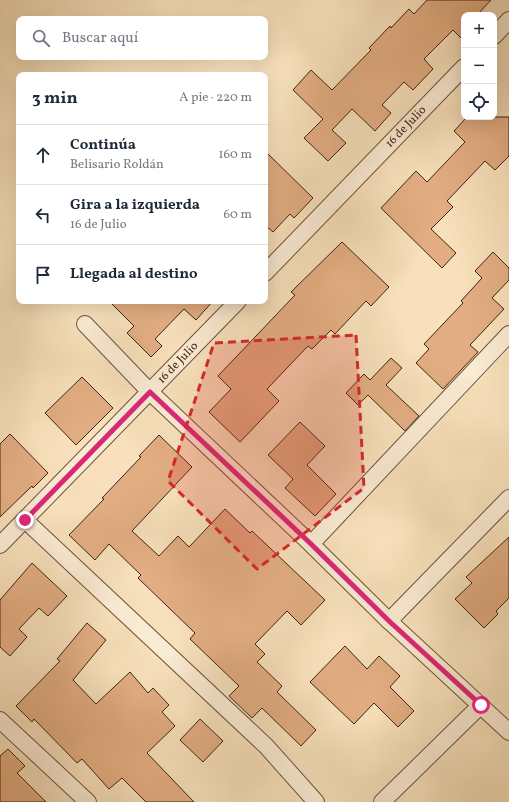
<!DOCTYPE html>
<html lang="es">
<meta charset="utf-8">
<style>
body{margin:0;font-family:Vollkorn,serif;background:#f2f2f3;color:#1f2937}
.controls{position:absolute;right:12px;top:12px;display:grid;overflow:hidden;border-radius:8px;box-shadow:0 4px 16px #0002}
.controls button{width:36px;height:36px;display:grid;place-items:center;padding:0;border:0;border-bottom:1px solid #e0e1e3;background:#fff;color:#1f2937;font:20px sans-serif}
.stop{position:absolute;width:12px;height:12px;margin:-9px;border:3px solid #db2777;border-radius:50%;background:#fff}
.stop.end{background:#db2777;border-color:#fff;box-shadow:0 1px 4px #0008}
.list{margin:0;padding:0;list-style:none}
h2{display:flex;justify-content:space-between;align-items:center;height:52px;margin:0;padding:0 16px;font-size:17px}
h2 small{font-size:13px;font-weight:400;color:#747a83}
.list li{display:grid;grid-template-columns:26px 1fr auto;gap:12px;align-items:center;box-sizing:border-box;height:60px;padding:0 16px;border-top:1px solid #e0e1e3}
.list b{display:block;font-size:15px;white-space:nowrap}
.list p{margin:0;font-size:13px;white-space:nowrap;color:#747a83}
.list em{font-size:13px;font-style:normal;color:#747a83}
.icon{flex:none;width:22px;height:22px;fill:none;stroke:currentColor;stroke-width:2;stroke-linecap:round;stroke-linejoin:round}
.map{position:relative;flex:none;width:509px;height:802px;overflow:hidden}
.search{position:absolute;background:#fff;box-shadow:0 4px 16px #0002;left:16px;top:16px;width:252px;height:44px;display:flex;align-items:center;gap:10px;box-sizing:border-box;padding:0 14px;border-radius:8px;color:#747a83;font-size:15px}
.panel{position:absolute;background:#fff;box-shadow:0 4px 16px #0002;left:16px;top:72px;width:252px;height:232px;border-radius:8px}
.map>svg:first-child{display:block}
</style>
<div class="map">
<svg width="509" height="802" viewBox="0 0 509 802">
<rect width="100%" height="100%" fill="#f7e0bb"/>
<filter id="stains"><feTurbulence type="fractalNoise" baseFrequency=".005" numOctaves="4"/><feColorMatrix values="0 0 0 0 .2 0 0 0 0 .09 0 0 0 0 .02 0 0 0 .5 -.17"/></filter>
<radialGradient id="worn" r=".72"><stop offset=".6" stop-color="#630" stop-opacity="0"/><stop offset="1" stop-color="#630" stop-opacity=".3"/></radialGradient>
<g fill="#e2ad82" stroke="#412410">
<path d="M 427,0 L 491,0 L 477,15 L 464,15 L 464,41 L 453,30 L 424,59 L 433,69 L 413,90 L 404,82 L 382,105 L 391,113 L 375,131 L 352,109 L 332,130 L 346,143 L 328,161 L 304,138 L 323,119 L 293,90 L 311,70 L 332,90 L 371,50 L 369,48 L 390,26 L 391,28 L 409,9 L 414,14 Z"/>
<path d="M 467,117 L 509,117 L 509,156 L 495,170 L 485,161 L 447,201 L 453,207 L 431,229 L 456,253 L 442,268 L 381,208 L 416,171 L 427,182 L 465,142 L 454,131 Z"/>
<path d="M 265,151 L 313,198 L 294,218 L 290,214 L 273,232 L 265,225 Z"/>
<path d="M 342,242 L 389,287 L 371,306 L 366,301 L 335,334 L 331,330 L 312,349 L 308,346 L 267,389 L 279,401 L 240,442 L 209,412 L 231,389 L 218,376 L 295,295 L 291,292 Z"/>
<path d="M 493,252 L 509,268 L 509,280 L 492,298 L 504,309 L 470,345 L 478,352 L 443,389 L 416,363 L 429,349 L 424,344 L 463,303 L 461,301 L 482,278 L 475,271 Z"/>
<path d="M 109,301 L 213,301 L 196,320 L 184,309 L 155,339 L 162,346 L 151,357 L 127,333 L 134,326 Z"/>
<path d="M 391,358 L 402,368 L 386,385 L 419,416 L 405,431 L 368,395 L 358,405 L 346,393 L 364,374 L 370,380 Z"/>
<path d="M 82,377 L 113,408 L 76,445 L 45,413 Z"/>
<path d="M 300,422 L 325,446 L 307,465 L 336,494 L 315,516 L 285,488 L 293,479 L 268,455 Z"/>
<path d="M 10,434 L 48,473 L 33,488 L 32,486 L 0,517 L 0,444 Z"/>
<path d="M 159,435 L 192,467 L 132,531 L 159,556 L 178,536 L 189,547 L 225,509 L 250,533 L 252,531 L 325,600 L 301,625 L 287,611 L 255,644 L 265,654 L 257,662 L 282,686 L 277,692 L 316,730 L 301,746 L 262,708 L 252,718 L 229,696 L 239,686 L 190,639 L 195,633 L 138,578 L 141,575 L 109,544 L 95,560 L 69,535 L 104,499 L 102,498 L 141,457 L 139,456 Z"/>
<path d="M 509,537 L 509,598 L 496,611 L 498,614 L 484,628 L 455,599 L 472,583 L 466,577 Z"/>
<path d="M 32,563 L 67,596 L 48,616 L 39,608 L 19,629 L 27,637 L 10,656 L 0,647 L 0,600 Z"/>
<path d="M 87,623 L 106,640 L 73,680 L 96,704 L 130,672 L 148,693 L 153,688 L 169,705 L 162,712 L 175,726 L 147,753 L 194,802 L 146,802 L 122,778 L 109,789 L 82,759 L 77,763 L 34,719 L 32,722 L 16,706 L 60,661 L 57,659 Z"/>
<path d="M 345,646 L 367,669 L 379,656 L 400,676 L 390,687 L 414,711 L 398,727 L 374,703 L 354,724 L 310,682 Z"/>
<path d="M 200,719 L 223,741 L 203,762 L 180,740 Z"/>
<path d="M 8,749 L 25,766 L 17,773 L 46,802 L 0,802 L 0,756 Z"/>
</g>
<g fill="none" stroke-linecap="round" stroke-linejoin="round">
<g stroke="#6e533b" stroke-width="18">
<g id="minor">
<path d="M 494,36 L 509,20"/>
<path d="M 265,273 L 464,67"/>
<path d="M 85,324 L 150,392 L 311,544 L 389,621 L 509,732"/>
<path d="M 25,520 L 266,746 L 316,802"/>
<path d="M 311,544 L 509,334"/>
<path d="M 0,545 L 238,301"/>
<path d="M 389,621 L 509,498"/>
<path d="M 0,720 L 88,802"/>
<path d="M 382,802 L 481,705"/>
</g>
</g>
<use href="#minor" stroke="#faebd3" stroke-width="16"/>
</g>
<g fill="none" stroke-linecap="round" stroke-linejoin="round">
<path stroke="#db2777" stroke-width="5" d="M 25,520 L 150,392 L 311,544 L 389,621 L 481,705"/>
</g>
<path fill="#d62828" fill-opacity="0.2" stroke="#d62828" stroke-width="3" stroke-dasharray="8 5" stroke-linejoin="round" d="M 356,335 L 364,488 L 257,569 L 168,481 L 214,343 Z"/>
<g text-anchor="middle" dominant-baseline="central" stroke-width="3" stroke-linejoin="round" paint-order="stroke">
<g font-size="12" fill="#412410" stroke="#faebd3">
<text transform="translate(406 127) rotate(-46)">16 de Julio</text>
<text transform="translate(178 363) rotate(-46)">16 de Julio</text>
</g>
</g>
<rect width="100%" height="100%" filter="url(#stains)"/>
<rect width="100%" height="100%" fill="url(#worn)"/>
</svg>
<div class="controls">
<button>+</button>
<button>−</button>
<button><svg class="icon" aria-label="locate" viewBox="0 0 24 24"><circle cx="12" cy="12" r="6"/><path d="M12 2v4M12 18v4M2 12h4M18 12h4"/></svg></button>
</div>
<div class="stop" style="left:481px;top:705px"></div>
<div class="stop end" style="left:25px;top:520px"></div>
<div class="search"><svg class="icon" aria-label="search" viewBox="0 0 24 24"><circle cx="10" cy="10" r="6"/><path d="M15 15l6 6"/></svg>Buscar aquí</div>
<section class="panel">
<h2>3 min<small>A pie · 220 m</small></h2>
<ul class="list">
<li><svg class="icon" aria-label="ahead" viewBox="0 0 24 24"><path d="M12 20V5M6 11l6-6 6 6"/></svg><div><b>Continúa</b><p>Belisario Roldán</p></div><em>160 m</em></li>
<li><svg class="icon" aria-label="left" viewBox="0 0 24 24"><path d="M17 20v-9H6M10 6l-5 5 5 5"/></svg><div><b>Gira a la izquierda</b><p>16 de Julio</p></div><em>60 m</em></li>
<li><svg class="icon" aria-label="arrive" viewBox="0 0 24 24"><path d="M6 21V4h12l-3 4 3 4H6"/></svg><div><b>Llegada al destino</b></div></li>
</ul>
</section>
</div>
